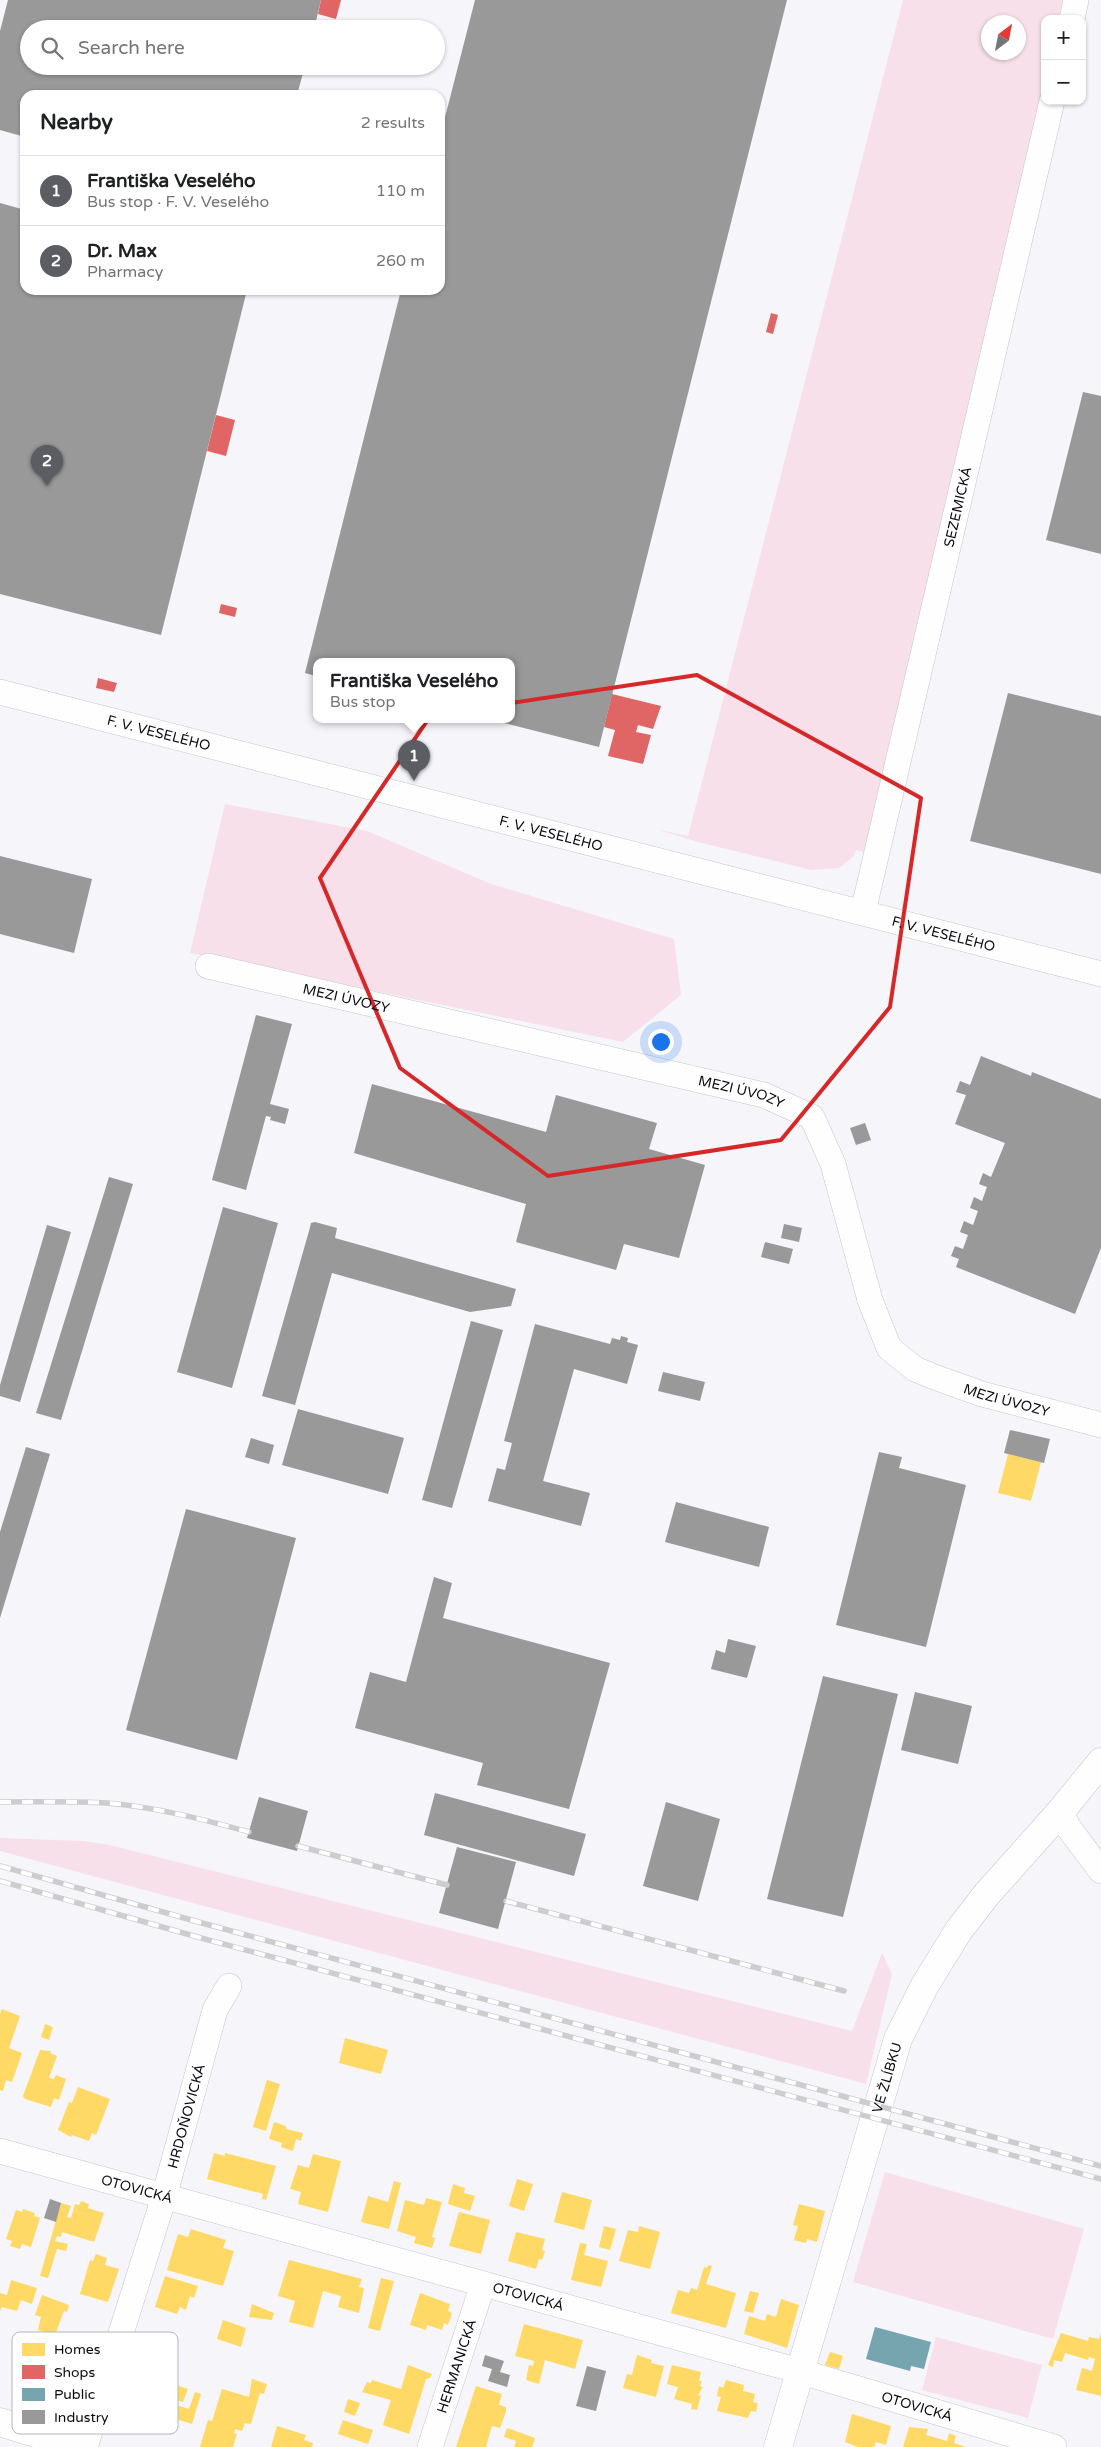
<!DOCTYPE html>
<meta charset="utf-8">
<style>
body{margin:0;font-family:"Varela Round",sans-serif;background:#f2f2f2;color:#202124}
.controls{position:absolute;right:15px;top:15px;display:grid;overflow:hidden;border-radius:10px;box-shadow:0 1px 4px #0004}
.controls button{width:45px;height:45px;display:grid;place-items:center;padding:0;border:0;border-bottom:1px solid #e0e0e0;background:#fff;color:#202124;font:25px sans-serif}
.compass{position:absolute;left:981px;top:15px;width:45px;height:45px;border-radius:50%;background:#fff;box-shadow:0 1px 4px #0004;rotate:32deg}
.you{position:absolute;left:660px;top:1041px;width:18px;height:18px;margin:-12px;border:4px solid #fff;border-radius:50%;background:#1a73e8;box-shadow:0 0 0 8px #1a73e833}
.badge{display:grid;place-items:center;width:32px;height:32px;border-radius:50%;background:#5c5c63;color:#fff;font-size:16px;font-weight:700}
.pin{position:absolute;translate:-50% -41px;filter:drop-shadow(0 1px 2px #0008)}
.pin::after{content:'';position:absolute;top:26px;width:18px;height:15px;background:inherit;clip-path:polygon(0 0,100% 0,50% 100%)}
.popup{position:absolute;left:313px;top:658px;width:202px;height:65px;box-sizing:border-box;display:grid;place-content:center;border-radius:10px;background:#fff;filter:drop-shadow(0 1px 4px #0005);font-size:16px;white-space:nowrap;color:#757577}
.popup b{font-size:19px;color:#202124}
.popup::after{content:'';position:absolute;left:50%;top:100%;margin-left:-10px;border:10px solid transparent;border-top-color:#fff}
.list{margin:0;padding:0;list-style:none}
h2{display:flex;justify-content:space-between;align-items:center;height:65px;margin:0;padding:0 20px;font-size:21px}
h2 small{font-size:16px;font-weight:400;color:#757577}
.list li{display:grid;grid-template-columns:32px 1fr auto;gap:15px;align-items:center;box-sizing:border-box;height:70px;padding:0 20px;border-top:1px solid #e0e0e0}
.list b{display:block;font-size:19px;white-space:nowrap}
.list p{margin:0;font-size:16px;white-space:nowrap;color:#757577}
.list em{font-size:16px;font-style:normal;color:#757577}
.icon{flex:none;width:28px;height:28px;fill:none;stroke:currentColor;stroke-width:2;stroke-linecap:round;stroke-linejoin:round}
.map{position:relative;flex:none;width:1101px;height:2447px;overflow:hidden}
.search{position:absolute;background:#fff;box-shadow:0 1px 4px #0004;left:20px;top:20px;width:425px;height:55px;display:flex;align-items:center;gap:12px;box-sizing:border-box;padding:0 18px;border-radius:28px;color:#757577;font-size:19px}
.panel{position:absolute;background:#fff;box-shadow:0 1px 4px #0004;left:20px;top:90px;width:425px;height:205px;border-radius:15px}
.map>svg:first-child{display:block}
</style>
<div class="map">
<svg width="1101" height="2447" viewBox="0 0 1101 2447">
<rect width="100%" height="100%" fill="#f5f5fa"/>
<g fill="#f8e0eb" fill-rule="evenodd">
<path d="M 903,0 L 1063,0 L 1059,19 L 1045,19 L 1045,78 L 864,852 L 856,850 L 853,857 L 839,868 L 811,870 L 698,842 L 656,829 L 688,836 ZM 988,22 L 1018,22 L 1018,52 L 988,52 Z"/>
<path d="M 225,804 L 367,831 L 491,884 L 674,939 L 681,995 L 623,1042 L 190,953 Z"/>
<path d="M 0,1838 L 83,1841 L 105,1844 L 852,2031 L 882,1953 L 892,1974 L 866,2084 L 0,1851 Z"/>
<path d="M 885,2172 L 1084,2229 L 1053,2339 L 853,2282 Z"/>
<path d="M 936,2337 L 1042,2365 L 1028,2418 L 922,2390 Z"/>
</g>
<g fill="#ffd966">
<path d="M 1008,1454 L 1041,1462 L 1031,1501 L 998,1493 Z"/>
<path d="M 2,2009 L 20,2016 L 9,2048 L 22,2053 L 12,2082 L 6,2080 L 3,2091 L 0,2090 L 0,2014 Z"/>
<path d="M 45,2024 L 53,2027 L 49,2040 L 41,2037 Z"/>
<path d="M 345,2038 L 388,2050 L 381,2074 L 339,2063 Z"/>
<path d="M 40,2050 L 51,2051 L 50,2053 L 57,2056 L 49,2078 L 54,2079 L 56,2075 L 66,2079 L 59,2100 L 54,2098 L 51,2107 L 25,2099 L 23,2096 Z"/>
<path d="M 267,2080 L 280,2084 L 266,2131 L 253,2127 Z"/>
<path d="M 78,2087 L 110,2099 L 96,2135 L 92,2133 L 89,2141 L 72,2135 L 71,2137 L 58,2130 L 69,2102 L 72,2103 Z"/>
<path d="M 274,2122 L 286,2126 L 286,2129 L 303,2133 L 301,2141 L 296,2139 L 293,2151 L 281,2147 L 282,2143 L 269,2139 Z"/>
<path d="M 214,2153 L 225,2156 L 225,2153 L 276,2166 L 266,2200 L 262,2199 L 263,2194 L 207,2179 Z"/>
<path d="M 313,2154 L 341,2161 L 328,2212 L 298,2204 L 301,2192 L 290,2189 L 298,2165 L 309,2168 Z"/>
<path d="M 517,2179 L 533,2184 L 524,2211 L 509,2206 Z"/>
<path d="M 394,2181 L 401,2183 L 389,2229 L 361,2222 L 368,2196 L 388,2202 Z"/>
<path d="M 453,2184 L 465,2188 L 464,2193 L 475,2196 L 470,2211 L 448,2204 Z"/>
<path d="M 562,2192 L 592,2200 L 584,2230 L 554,2222 Z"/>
<path d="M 426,2198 L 442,2202 L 432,2237 L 435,2238 L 432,2248 L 414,2243 L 416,2237 L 397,2231 L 405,2200 L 424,2205 Z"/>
<path d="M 81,2201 L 89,2204 L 88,2208 L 104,2213 L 94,2242 L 62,2232 L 61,2237 L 57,2236 L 55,2241 L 68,2244 L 66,2251 L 57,2249 L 48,2278 L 40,2276 L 61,2203 L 71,2206 L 67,2217 L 71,2218 L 75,2204 L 79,2205 Z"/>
<path d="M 799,2204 L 825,2211 L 817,2242 L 807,2239 L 806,2243 L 794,2240 L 798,2226 L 793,2225 Z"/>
<path d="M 23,2209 L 35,2213 L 34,2216 L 40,2218 L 31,2247 L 22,2244 L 20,2249 L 10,2246 L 12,2241 L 6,2239 L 16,2210 L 22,2212 Z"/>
<path d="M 459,2212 L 490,2220 L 481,2254 L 449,2246 Z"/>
<path d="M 604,2226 L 616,2229 L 610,2250 L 599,2247 Z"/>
<path d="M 639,2226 L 660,2232 L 650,2269 L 619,2261 L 628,2230 L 638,2232 Z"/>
<path d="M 191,2229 L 226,2240 L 223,2248 L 234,2251 L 223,2286 L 167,2270 L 178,2234 L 188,2237 Z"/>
<path d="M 516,2232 L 545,2239 L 542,2250 L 545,2251 L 542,2260 L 539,2259 L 536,2269 L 508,2261 Z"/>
<path d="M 580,2243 L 587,2244 L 584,2255 L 608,2261 L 601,2287 L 571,2280 Z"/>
<path d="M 96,2254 L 107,2258 L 105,2265 L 119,2269 L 108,2302 L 80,2294 L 90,2260 L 93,2261 Z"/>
<path d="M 289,2260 L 362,2279 L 359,2287 L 364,2288 L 359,2313 L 338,2307 L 341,2296 L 323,2291 L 313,2328 L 289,2322 L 295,2301 L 278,2296 Z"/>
<path d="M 708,2265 L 712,2266 L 706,2284 L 736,2293 L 726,2328 L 671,2313 L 678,2290 L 689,2293 L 691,2288 L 697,2290 L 704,2267 L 707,2268 Z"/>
<path d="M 165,2276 L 198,2286 L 194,2298 L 190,2296 L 186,2310 L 180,2307 L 177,2314 L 155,2307 Z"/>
<path d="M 381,2278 L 394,2281 L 380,2331 L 368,2328 Z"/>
<path d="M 11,2280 L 37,2288 L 32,2304 L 21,2300 L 17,2311 L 2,2307 L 0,2311 L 0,2293 L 7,2295 Z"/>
<path d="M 750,2291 L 759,2293 L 753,2313 L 744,2311 Z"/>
<path d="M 420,2293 L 450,2304 L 448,2311 L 452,2313 L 448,2325 L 444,2323 L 442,2330 L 427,2325 L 426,2330 L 410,2325 Z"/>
<path d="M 42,2295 L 69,2305 L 67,2312 L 64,2311 L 55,2335 L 38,2330 L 41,2317 L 35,2315 Z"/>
<path d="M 781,2299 L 799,2305 L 787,2348 L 744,2334 L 749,2316 L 765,2321 L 767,2314 L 776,2317 Z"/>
<path d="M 252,2304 L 274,2313 L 272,2320 L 249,2317 Z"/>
<path d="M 223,2320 L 246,2328 L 241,2347 L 217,2339 Z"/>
<path d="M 524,2324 L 583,2340 L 575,2369 L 545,2360 L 539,2384 L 526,2380 L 529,2365 L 533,2366 L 534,2361 L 515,2356 Z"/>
<path d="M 1061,2333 L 1088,2341 L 1089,2337 L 1099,2339 L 1101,2333 L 1101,2396 L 1076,2390 L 1082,2368 L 1092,2371 L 1095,2359 L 1089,2357 L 1088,2360 L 1065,2353 L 1062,2362 L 1054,2360 L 1053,2367 L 1048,2365 Z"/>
<path d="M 21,2336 L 91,2358 L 80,2393 L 56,2385 L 63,2364 L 46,2358 L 43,2368 L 14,2359 Z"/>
<path d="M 830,2352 L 843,2356 L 839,2369 L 825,2365 Z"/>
<path d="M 637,2355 L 652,2360 L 651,2363 L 664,2366 L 656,2397 L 623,2388 L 627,2374 L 632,2375 Z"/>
<path d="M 408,2365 L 432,2374 L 430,2378 L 426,2379 L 409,2434 L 383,2425 L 391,2400 L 362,2392 L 367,2382 L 371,2383 L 372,2380 L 401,2389 Z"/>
<path d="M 672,2365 L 701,2372 L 699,2381 L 702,2381 L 700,2386 L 703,2387 L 698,2395 L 701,2396 L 697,2410 L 691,2409 L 692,2404 L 674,2399 L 678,2387 L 667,2384 Z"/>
<path d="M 126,2369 L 188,2389 L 183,2402 L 143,2390 L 141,2396 L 160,2406 L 151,2433 L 110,2420 Z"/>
<path d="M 18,2374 L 47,2383 L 41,2405 L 12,2395 Z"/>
<path d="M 252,2379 L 267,2384 L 264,2394 L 260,2393 L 251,2424 L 245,2423 L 242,2431 L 235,2429 L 234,2433 L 237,2434 L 233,2447 L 200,2447 L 208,2420 L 212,2421 L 222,2389 L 249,2397 Z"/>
<path d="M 726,2380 L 744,2385 L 743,2391 L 755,2394 L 753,2402 L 758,2403 L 756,2412 L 751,2411 L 748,2418 L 717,2411 L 721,2397 L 717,2396 L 719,2386 L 723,2388 Z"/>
<path d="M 476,2386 L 502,2394 L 499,2405 L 506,2407 L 506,2412 L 500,2428 L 492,2426 L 486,2447 L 456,2447 Z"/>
<path d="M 195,2392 L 201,2394 L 192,2424 L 166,2416 L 170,2403 L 189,2409 Z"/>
<path d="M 348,2399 L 360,2403 L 355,2416 L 344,2412 Z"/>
<path d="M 852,2414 L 891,2426 L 886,2445 L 876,2442 L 874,2447 L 858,2447 L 845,2442 Z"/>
<path d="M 343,2420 L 373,2430 L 368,2444 L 338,2434 Z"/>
<path d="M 277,2426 L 306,2435 L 304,2440 L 313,2443 L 312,2447 L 271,2447 Z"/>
<path d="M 909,2427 L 928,2429 L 926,2435 L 947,2441 L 949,2433 L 956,2436 L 954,2443 L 966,2447 L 903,2447 Z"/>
<path d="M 507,2428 L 535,2438 L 532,2447 L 514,2447 L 516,2441 L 504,2437 Z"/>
</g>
<g fill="#e06666">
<path d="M 321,0 L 341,0 L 336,19 L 318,14 Z"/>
<path d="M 771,313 L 778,315 L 773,334 L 766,332 Z"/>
<path d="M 216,415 L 235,420 L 226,456 L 207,451 Z"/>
<path d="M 221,604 L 237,608 L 235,617 L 219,613 Z"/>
<path d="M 98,678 L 117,683 L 114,692 L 96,688 Z"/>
<path d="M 612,694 L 661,706 L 653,729 L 638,725 L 636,732 L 651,735 L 643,764 L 608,756 L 615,730 L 604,727 Z"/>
</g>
<path fill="#76a5af" d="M 875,2327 L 931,2342 L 924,2369 L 911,2366 L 910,2371 L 866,2359 Z"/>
<g fill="#999">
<path d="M 8,0 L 321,0 L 314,29 L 29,29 L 29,66 L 305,66 L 297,95 L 25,95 L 25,137 L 0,130 L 0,31 Z"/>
<path d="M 475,0 L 787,0 L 599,747 L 492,720 L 512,720 L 512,662 L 316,662 L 316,676 L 305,673 L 401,290 L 440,290 L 440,137 Z"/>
<path d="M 0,203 L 25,210 L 25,290 L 247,290 L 161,635 L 0,594 Z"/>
<path d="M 1083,392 L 1101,396 L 1101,554 L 1046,540 Z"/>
<path d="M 1008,693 L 1101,716 L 1101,874 L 970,841 Z"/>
<path d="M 0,856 L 92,879 L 74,953 L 0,934 Z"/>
<path d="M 256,1015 L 292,1024 L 270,1104 L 289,1109 L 285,1124 L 270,1120 L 271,1117 L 266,1116 L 246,1190 L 212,1180 Z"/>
<path d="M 981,1056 L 1031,1076 L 1032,1072 L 1101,1099 L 1101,1248 L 1075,1314 L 956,1267 L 959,1259 L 951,1256 L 955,1246 L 963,1249 L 968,1235 L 960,1232 L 964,1221 L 973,1225 L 978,1211 L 970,1208 L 974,1197 L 982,1201 L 987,1187 L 979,1184 L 983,1173 L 991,1177 L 1005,1143 L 955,1124 L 966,1095 L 956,1092 L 960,1081 L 970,1085 Z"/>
<path d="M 372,1084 L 546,1132 L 556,1095 L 657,1123 L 649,1149 L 705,1165 L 679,1258 L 624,1244 L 616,1270 L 516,1242 L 526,1204 L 354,1153 Z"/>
<path d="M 865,1123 L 871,1140 L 856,1145 L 850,1128 Z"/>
<path d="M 109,1177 L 133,1184 L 61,1420 L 36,1413 Z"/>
<path d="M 223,1207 L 278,1223 L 232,1388 L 177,1372 Z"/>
<path d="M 315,1222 L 337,1228 L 335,1238 L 516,1289 L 511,1306 L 470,1312 L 332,1273 L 295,1405 L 262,1396 L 309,1231 L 311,1223 Z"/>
<path d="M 784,1224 L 802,1228 L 799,1242 L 781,1238 Z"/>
<path d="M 47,1225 L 71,1232 L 20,1402 L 0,1396 L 0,1385 Z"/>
<path d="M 765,1242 L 793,1249 L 789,1264 L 761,1257 Z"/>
<path d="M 471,1321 L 503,1330 L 452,1508 L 422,1500 Z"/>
<path d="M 535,1324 L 610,1344 L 612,1338 L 620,1340 L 621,1336 L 628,1338 L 627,1342 L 638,1345 L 627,1384 L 574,1369 L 543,1481 L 590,1493 L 581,1526 L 488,1501 L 497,1468 L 505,1470 L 512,1443 L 504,1441 Z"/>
<path d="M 663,1372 L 705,1382 L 700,1401 L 658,1391 Z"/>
<path d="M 298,1409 L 404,1438 L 388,1494 L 282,1465 Z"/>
<path d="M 1010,1430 L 1050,1439 L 1044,1463 L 1004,1453 Z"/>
<path d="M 251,1438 L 274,1445 L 269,1464 L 245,1457 Z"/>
<path d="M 26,1447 L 50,1454 L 0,1618 L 0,1532 Z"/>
<path d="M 879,1452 L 902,1457 L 899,1468 L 966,1485 L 926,1647 L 836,1625 Z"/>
<path d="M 676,1502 L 769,1527 L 759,1567 L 665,1542 Z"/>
<path d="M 186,1509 L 296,1538 L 237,1760 L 126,1730 Z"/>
<path d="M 434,1577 L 452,1583 L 443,1618 L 610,1663 L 569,1809 L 477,1785 L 483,1763 L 355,1728 L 370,1672 L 406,1682 Z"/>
<path d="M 728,1639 L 756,1646 L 747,1678 L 711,1669 L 716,1650 L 725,1653 Z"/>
<path d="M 823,1676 L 898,1694 L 843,1917 L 767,1899 Z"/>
<path d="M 915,1692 L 972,1706 L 958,1764 L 901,1750 Z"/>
<path d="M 435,1793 L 586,1834 L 574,1876 L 424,1835 Z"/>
<path d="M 259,1797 L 308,1811 L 297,1851 L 247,1838 Z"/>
<path d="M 666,1802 L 720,1819 L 698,1901 L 643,1886 Z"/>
<path d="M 457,1847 L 516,1862 L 498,1929 L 439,1913 Z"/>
<path d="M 50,2199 L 61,2203 L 56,2222 L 44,2218 Z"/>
<path d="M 74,2340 L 94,2347 L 91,2358 L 71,2351 Z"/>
<path d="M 485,2355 L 504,2361 L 500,2372 L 510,2375 L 507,2387 L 488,2381 L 492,2369 L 482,2366 Z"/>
<path d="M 587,2366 L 606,2371 L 596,2411 L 576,2406 Z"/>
</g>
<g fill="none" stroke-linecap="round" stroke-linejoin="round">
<g stroke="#c6c6cc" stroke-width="26">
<g id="street">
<path d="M 1072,19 L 1076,0"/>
<path id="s1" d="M 0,692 L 1101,974"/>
<path id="s2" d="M 863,912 L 1052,101"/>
<path id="s3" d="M 208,966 L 764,1095 L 812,1117 L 833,1164 L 870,1300 L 889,1348 L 915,1369 L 937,1378 L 982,1394 L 1101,1425"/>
<path d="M 1061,1811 L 1068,1827 L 1101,1871"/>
<path id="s4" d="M 0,2151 L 785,2367 L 1054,2447"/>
<path id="s5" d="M 85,2447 L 164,2197 L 215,2010 L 229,1986"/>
<path id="s6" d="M 430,2447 L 483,2284"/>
</g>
</g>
<g stroke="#c6c6cc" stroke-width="29">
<g id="secondary">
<path d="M 0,2422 L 80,2447"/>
<path id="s7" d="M 778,2447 L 898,2039 L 925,1985 L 959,1930 L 987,1894 L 1061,1811 L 1101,1762"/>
</g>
</g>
<use href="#street" stroke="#fefefe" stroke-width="25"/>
<use href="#secondary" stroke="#fefefe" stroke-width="28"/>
<g stroke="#cdcdcf" stroke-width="5.5">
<g id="rail">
<path d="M 0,1802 C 36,1802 71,1801 107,1803 C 155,1807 202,1819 249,1832"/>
<path d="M 298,1846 L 447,1885"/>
<path d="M 0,1866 L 202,1923 L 1101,2166"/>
<path d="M 0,1881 L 201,1938 L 1101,2179"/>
<path d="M 506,1901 L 844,1991"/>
</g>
</g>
<use href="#rail" stroke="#fff" stroke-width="4" stroke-dasharray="11" stroke-linecap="butt"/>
</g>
<path fill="none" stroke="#d62828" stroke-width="4" stroke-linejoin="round" d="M 697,675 L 921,798 L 890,1007 L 781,1140 L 548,1176 L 400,1068 L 320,878 L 431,715 Z"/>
<g text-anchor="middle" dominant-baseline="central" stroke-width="5" stroke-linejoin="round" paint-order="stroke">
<g font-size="14" fill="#0a0a11" stroke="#fff">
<text stroke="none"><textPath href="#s2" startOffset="416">SEZEMICKÁ</textPath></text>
<text stroke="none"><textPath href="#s1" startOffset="164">F. V. VESELÉHO</textPath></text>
<text stroke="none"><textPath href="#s1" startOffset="569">F. V. VESELÉHO</textPath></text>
<text stroke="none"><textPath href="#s1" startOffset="974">F. V. VESELÉHO</textPath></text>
<text stroke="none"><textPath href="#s3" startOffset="142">MEZI ÚVOZY</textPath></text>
<text stroke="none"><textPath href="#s3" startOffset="548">MEZI ÚVOZY</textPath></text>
<text stroke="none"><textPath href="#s3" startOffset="998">MEZI ÚVOZY</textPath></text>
<text stroke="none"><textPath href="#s7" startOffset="385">VE ŽLÍBKU</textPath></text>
<text stroke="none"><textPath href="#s5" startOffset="346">HRDOŇOVICKÁ</textPath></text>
<text stroke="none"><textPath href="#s4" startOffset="142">OTOVICKÁ</textPath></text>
<text stroke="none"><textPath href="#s4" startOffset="548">OTOVICKÁ</textPath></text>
<text stroke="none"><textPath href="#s6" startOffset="85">HERMANICKÁ</textPath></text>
<text stroke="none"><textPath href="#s4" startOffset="952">OTOVICKÁ</textPath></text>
</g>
</g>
<rect x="12" y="2332" width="166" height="102" rx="8" fill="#fff" stroke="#b6b6b8" stroke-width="1"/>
<rect x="22" y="2343" width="23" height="13" fill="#ffd966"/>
<rect x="22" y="2365" width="23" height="14" fill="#e06666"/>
<rect x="22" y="2388" width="23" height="13" fill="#76a5af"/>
<rect x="22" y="2410" width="23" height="14" fill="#999"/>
<g font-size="14" fill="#0a0a11">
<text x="54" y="2354">Homes</text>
<text x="54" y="2377">Shops</text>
<text x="54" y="2399">Public</text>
<text x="54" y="2422">Industry</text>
</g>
</svg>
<div class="controls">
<button>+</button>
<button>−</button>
</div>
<svg class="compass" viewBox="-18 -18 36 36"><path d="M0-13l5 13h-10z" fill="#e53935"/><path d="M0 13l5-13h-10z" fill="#757577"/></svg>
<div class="you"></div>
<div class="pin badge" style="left:414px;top:781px">1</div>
<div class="popup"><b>Františka Veselého</b>Bus stop</div>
<div class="pin badge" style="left:47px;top:486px">2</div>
<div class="search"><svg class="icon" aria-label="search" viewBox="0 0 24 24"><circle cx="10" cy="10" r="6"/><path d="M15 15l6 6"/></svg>Search here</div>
<section class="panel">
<h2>Nearby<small>2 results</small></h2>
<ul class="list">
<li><span class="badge">1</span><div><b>Františka Veselého</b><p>Bus stop · F. V. Veselého</p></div><em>110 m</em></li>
<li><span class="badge">2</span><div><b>Dr. Max</b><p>Pharmacy</p></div><em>260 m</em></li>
</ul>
</section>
</div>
